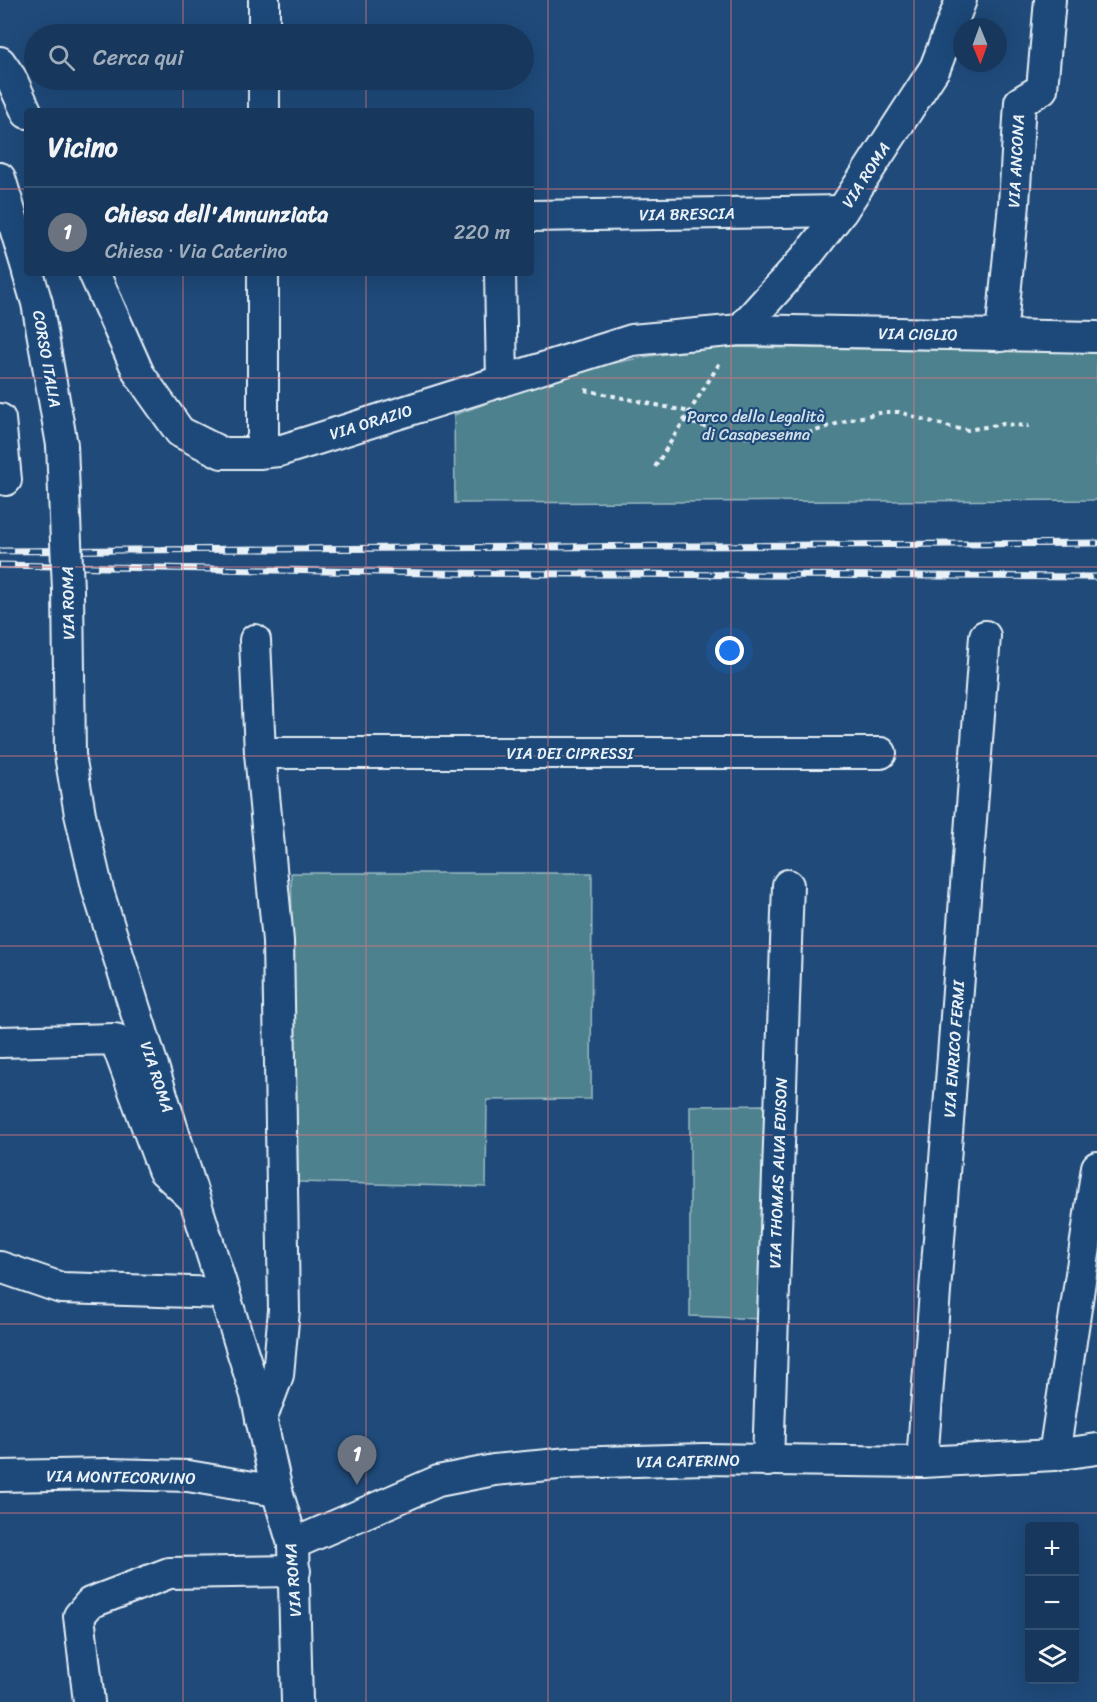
<!DOCTYPE html>
<html lang="it">
<meta charset="utf-8">
<style>
body{margin:0;font-family:Sriracha,sans-serif;background:#203f62;color:#f1f3f6}
.controls{position:absolute;right:18px;bottom:18px;display:grid;overflow:hidden;border-radius:6px;box-shadow:0 6px 24px #0002}
.controls button{width:54px;height:54px;display:grid;place-items:center;padding:0;border:0;border-bottom:2px solid #365272;background:#17385c;color:#f1f3f6;font:30px sans-serif}
.compass{position:absolute;left:953px;top:18px;width:54px;height:54px;border-radius:50%;background:#17385c;box-shadow:0 6px 24px #0002;rotate:179deg}
.you{position:absolute;left:730px;top:651px;width:21px;height:21px;margin:-15px;border:4px solid #fff;border-radius:50%;background:#1a73e8;box-shadow:0 0 0 9px #1a73e833}
.badge{display:grid;place-items:center;width:39px;height:39px;border-radius:50%;background:#ffd166;color:#fff;font-size:20px;font-weight:700}
.pin{position:absolute;translate:-50% -50px;filter:drop-shadow(0 2px 3px #0008)}
.pin::after{content:'';position:absolute;top:32px;width:21px;height:18px;background:inherit;clip-path:polygon(0 0,100% 0,50% 100%)}
.list{margin:0;padding:0;list-style:none}
h2{display:flex;justify-content:space-between;align-items:center;height:78px;margin:0;padding:0 24px;font-size:26px}
h2 small{font-size:20px;font-weight:400;color:#9eacbb}
.list li{display:grid;grid-template-columns:39px 1fr auto;gap:18px;align-items:center;box-sizing:border-box;height:90px;padding:0 24px;border-top:2px solid #365272}
.list b{display:block;font-size:22px;white-space:nowrap}
.list p{margin:0;font-size:20px;white-space:nowrap;color:#9eacbb}
.list em{font-size:20px;font-style:normal;color:#9eacbb}
.icon{flex:none;width:33px;height:33px;fill:none;stroke:currentColor;stroke-width:2;stroke-linecap:round;stroke-linejoin:round}
.map{position:relative;flex:none;width:1097px;height:1702px;overflow:hidden}
.search{position:absolute;background:#17385c;box-shadow:0 6px 24px #0002;left:24px;top:24px;width:510px;height:66px;display:flex;align-items:center;gap:15px;box-sizing:border-box;padding:0 21px;border-radius:33px;color:#9eacbb;font-size:22px}
.panel{position:absolute;background:#17385c;box-shadow:0 6px 24px #0002;left:24px;top:108px;width:510px;height:168px;border-radius:6px}
.map>svg:first-child{display:block}
</style>
<div class="map">
<svg width="1097" height="1702" viewBox="0 0 1097 1702">
<rect width="100%" height="100%" fill="#1f4a7a"/>
<filter id="ink" filterUnits="userSpaceOnUse"><feTurbulence type="fractalNoise" baseFrequency=".0167" numOctaves="2"/><feDisplacementMap in="SourceGraphic" scale="12" xChannelSelector="R" yChannelSelector="G"/><feConvolveMatrix kernelMatrix="1 2 1 2 8 2 1 2 1" color-interpolation-filters="sRGB"/></filter>
<g filter="url(#ink)">
<g fill="#4e818d" stroke="#9bb9c2" stroke-width="1.5">
<path d="M 724,347 L 1097,352 L 1097,500 L 455,503 L 454,415 L 580,370 L 649,356 Z"/>
<path d="M 291,873 L 592,873 L 591,1099 L 487,1100 L 486,1187 L 298,1182 Z"/>
<path d="M 768,1105 L 761,1319 L 690,1316 L 690,1106 Z"/>
</g>
<g fill="none" stroke-linecap="round" stroke-linejoin="round">
<g stroke="#e8f1f8" stroke-width="34">
<g id="street">
<path d="M 264,34 L 264,0"/>
<path d="M 0,62 L 11,78 L 27,113"/>
<path d="M 264,111 L 264,80"/>
<path d="M 0,178 L 27,268"/>
<path d="M 531,216 L 842,211"/>
<path d="M 28,273 L 37,303 L 62,445"/>
<path d="M 94,273 L 139,374 L 180,432 L 222,453 L 258,453 L 279,451 L 632,340 L 740,330 L 1097,337"/>
<path d="M 500,273 L 502,381"/>
<path d="M 740,330 L 806,257 L 842,211 L 935,68 L 961,0"/>
<path d="M 1001,336 L 1014,204 L 1020,102 L 1042,89 L 1050,0"/>
<path d="M 0,419 L 6,480"/>
<path d="M 258,453 L 263,436 L 263,273"/>
<path d="M 68,590 L 70,755 L 80,814 L 98,891 L 256,1395 L 277,1491 L 293,1544 L 297,1702"/>
<path d="M 255,640 L 260,753 L 278,941 L 284,1310 L 278,1375 L 261,1420"/>
<path d="M 260,753 L 881,753"/>
<path d="M 0,1042 L 115,1039 L 163,1170 L 194,1199"/>
<path d="M 0,1267 L 61,1288 L 224,1293"/>
<path d="M 1054,1455 L 1097,1167"/>
<path d="M 768,1461 L 788,885"/>
<path d="M 922,1462 L 985,636"/>
<path d="M 0,1476 L 109,1474 L 188,1476 L 277,1491"/>
<path d="M 293,1544 L 438,1481 L 494,1470 L 569,1463 L 704,1459 L 922,1462 L 1054,1455 L 1097,1449"/>
<path d="M 89,1702 L 79,1616 L 90,1603 L 169,1573 L 295,1571"/>
</g>
</g>
<g stroke="#e8f1f8" stroke-width="4" stroke-dasharray="4.5 4.5" stroke-linecap="butt">
<path d="M 585,390 L 690,412"/>
<path d="M 684,421 L 746,437 L 786,436 L 812,432 L 848,420 L 884,412 L 899,412 L 953,428 L 968,430 L 1003,424 L 1029,426"/>
<path d="M 655,467 L 721,361"/>
</g>
<use href="#street" stroke="#1f4a7a" stroke-width="30"/>
<g stroke="#e8f1f8" stroke-width="7">
<g id="rail">
<path d="M 0,551 L 1097,543"/>
<path d="M 0,565 L 430,573 L 1097,577"/>
</g>
</g>
<use href="#rail" stroke="#1f4a7a" stroke-width="4.5" stroke-dasharray="14" stroke-linecap="butt"/>
<g stroke="#e8f1f8" stroke-width="34" stroke-linecap="butt">
<path id="street-bridge" d="M 62,445 L 68,590"/>
</g>
<use href="#street-bridge" stroke="#1f4a7a" stroke-width="30"/>
</g>
</g>
<path fill="none" stroke="#dd787b" stroke-width="1.5" stroke-opacity="0.55" d="M 183,0 L 183,34M 366,0 L 366,34M 548,0 L 548,1702M 731,0 L 731,1702M 914,0 L 914,1702M 183,80 L 183,111M 366,80 L 366,111M 0,189 L 27,189M 531,189 L 1097,189M 183,273 L 183,1702M 366,273 L 366,1702M 0,378 L 1097,378M 0,567 L 1097,567M 0,756 L 1097,756M 0,946 L 1097,946M 0,1135 L 1097,1135M 0,1324 L 1097,1324M 0,1513 L 1097,1513"/>
<g text-anchor="middle" dominant-baseline="central" stroke-width="4.5" stroke-linejoin="round" paint-order="stroke">
<g font-size="16" fill="#e8f1f8" stroke="#1f4a7a">
<text transform="translate(1016 161) rotate(-87)">VIA ANCONA</text>
<text transform="translate(866 175) rotate(-57)">VIA ROMA</text>
<text transform="translate(687 214) rotate(-1)">VIA BRESCIA</text>
<text transform="translate(918 334) rotate(1)">VIA CIGLIO</text>
<text transform="translate(47 359) rotate(80)">CORSO ITALIA</text>
<text transform="translate(371 422) rotate(-17)">VIA ORAZIO</text>
<text transform="translate(68 603) rotate(-91)">VIA ROMA</text>
<text x="570" y="753">VIA DEI CIPRESSI</text>
<text transform="translate(954 1049) rotate(-86)">VIA ENRICO FERMI</text>
<text transform="translate(157 1077) rotate(72)">VIA ROMA</text>
<text transform="translate(778 1173) rotate(-88)">VIA THOMAS ALVA EDISON</text>
<text transform="translate(688 1461) rotate(-1)">VIA CATERINO</text>
<text transform="translate(121 1477) rotate(1)">VIA MONTECORVINO</text>
<text transform="translate(293 1580) rotate(-94)">VIA ROMA</text>
</g>
<g font-size="16" fill="#d1e0e8" stroke="#1f4a7a">
<text x="756" y="416">Parco della Legalità<tspan x="756" dy="18">di Casapesenna</tspan></text>
</g>
</g>
</svg>
<div class="controls">
<button>+</button>
<button>−</button>
<button><svg class="icon" aria-label="layers" viewBox="0 0 24 24"><path d="M12 4l9 5-9 5-9-5zM3 14l9 5 9-5"/></svg></button>
</div>
<svg class="compass" viewBox="-18 -18 36 36"><path d="M0-13l5 13h-10z" fill="#e53935"/><path d="M0 13l5-13h-10z" fill="#9eacbb"/></svg>
<div class="you"></div>
<div class="pin badge" style="left:357px;top:1485px;background:#6b7280">1</div>
<div class="search"><svg class="icon" aria-label="search" viewBox="0 0 24 24"><circle cx="10" cy="10" r="6"/><path d="M15 15l6 6"/></svg>Cerca qui</div>
<section class="panel">
<h2>Vicino<small></small></h2>
<ul class="list">
<li><span class="badge" style="background:#6b7280">1</span><div><b>Chiesa dell'Annunziata</b><p>Chiesa · Via Caterino</p></div><em>220 m</em></li>
</ul>
</section>
</div>
